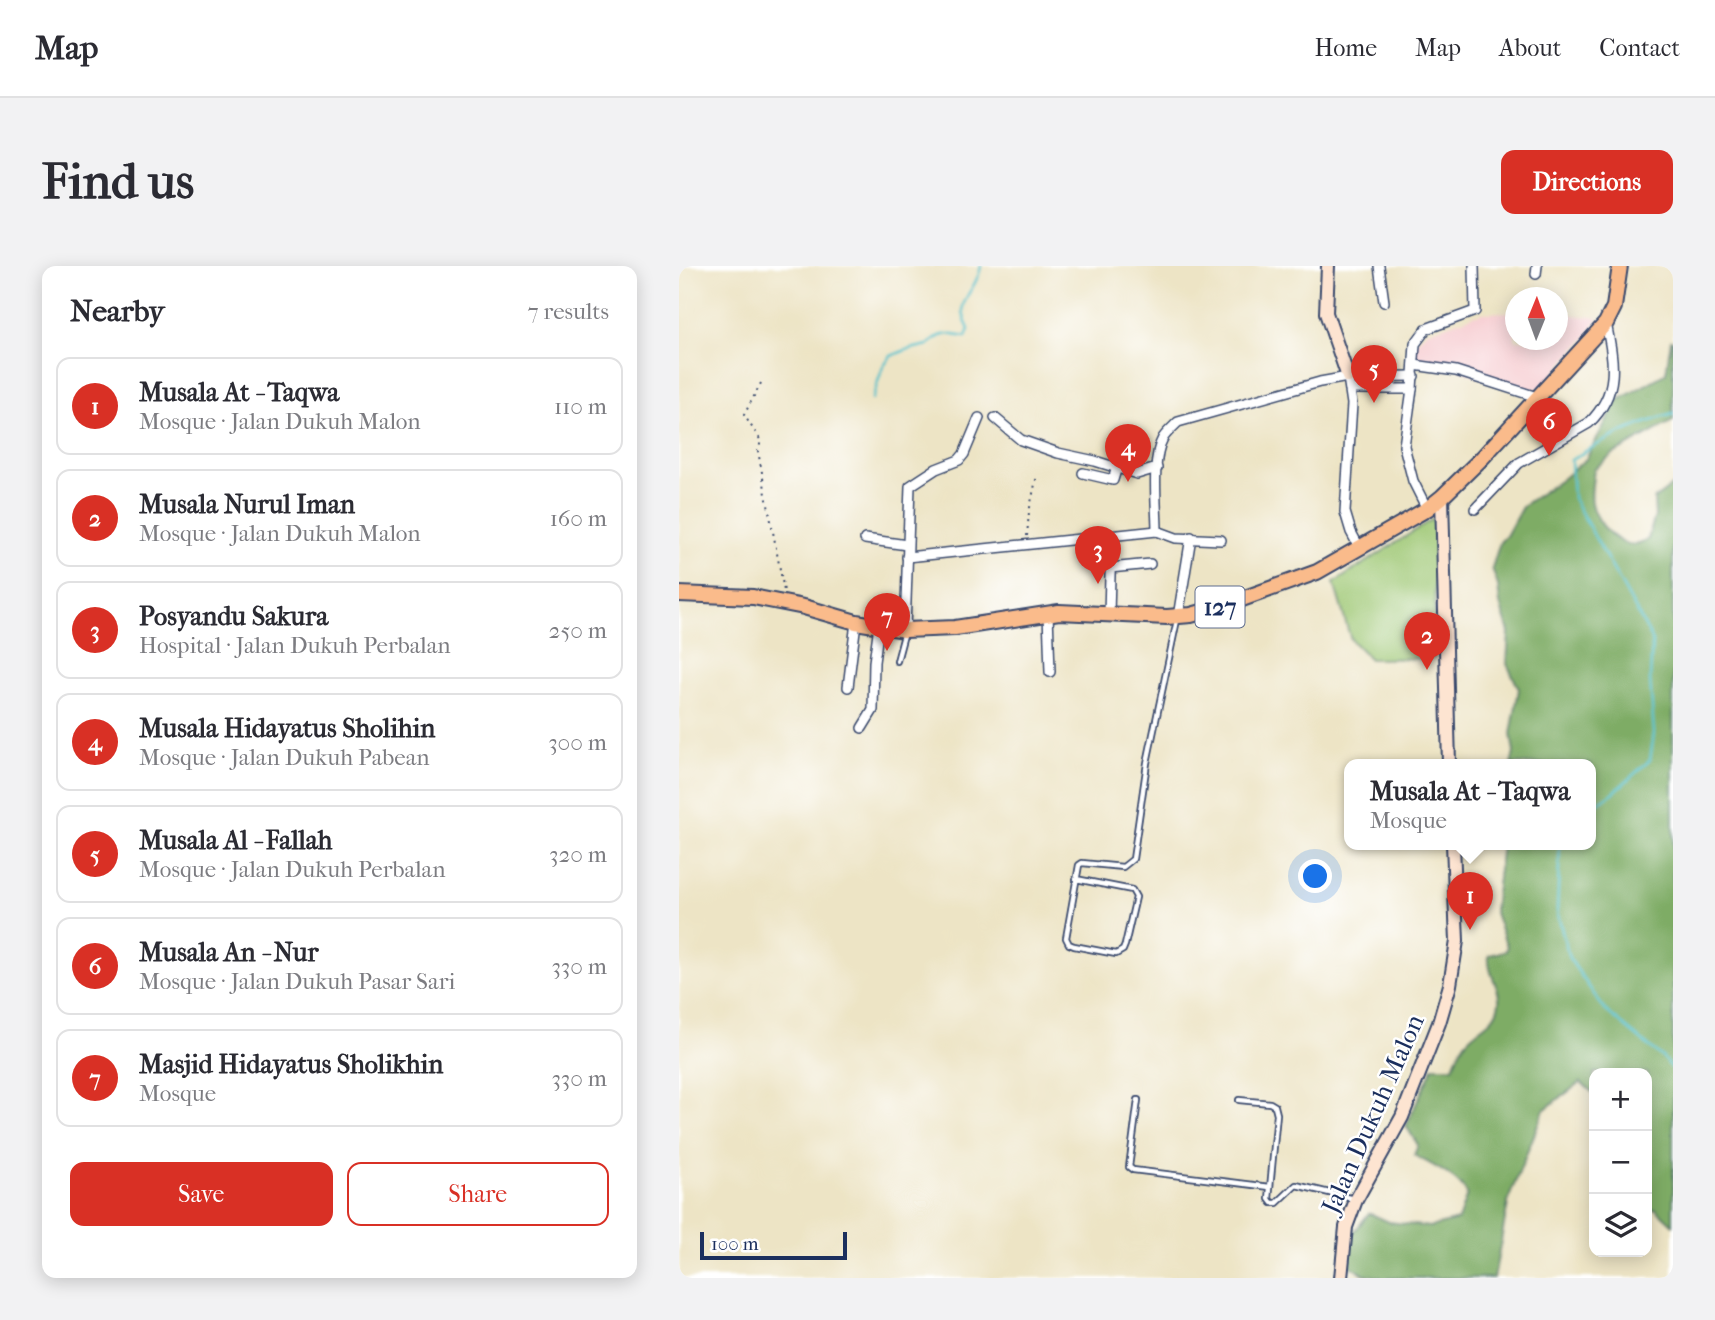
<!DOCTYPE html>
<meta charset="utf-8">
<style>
body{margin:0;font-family:"IM FELL French Canon",serif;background:#f2f2f3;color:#2b2b33}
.controls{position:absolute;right:21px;bottom:21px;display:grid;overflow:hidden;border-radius:14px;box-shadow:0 4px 18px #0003}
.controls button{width:63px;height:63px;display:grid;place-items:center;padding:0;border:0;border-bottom:2px solid #e1e1e2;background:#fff;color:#2b2b33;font:35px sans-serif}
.compass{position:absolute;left:826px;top:21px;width:63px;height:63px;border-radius:50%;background:#fff;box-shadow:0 4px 18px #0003;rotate:1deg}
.scale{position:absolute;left:21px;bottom:18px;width:147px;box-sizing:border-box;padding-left:7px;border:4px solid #1b2f5e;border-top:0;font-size:19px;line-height:24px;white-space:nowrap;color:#1b2f5e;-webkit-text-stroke:5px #fff;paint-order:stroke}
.you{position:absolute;left:637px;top:611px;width:24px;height:24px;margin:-18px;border:5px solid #fff;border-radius:50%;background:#1a73e8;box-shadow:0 0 0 10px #1a73e833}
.badge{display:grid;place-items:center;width:46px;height:46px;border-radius:50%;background:#d93025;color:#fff;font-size:23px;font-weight:700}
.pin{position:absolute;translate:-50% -58px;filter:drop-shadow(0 2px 4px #0008)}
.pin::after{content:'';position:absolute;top:37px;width:24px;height:21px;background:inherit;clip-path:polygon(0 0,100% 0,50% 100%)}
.popup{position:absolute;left:665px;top:493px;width:252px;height:91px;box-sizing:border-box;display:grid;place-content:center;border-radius:14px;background:#fff;filter:drop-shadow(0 2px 5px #0005);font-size:23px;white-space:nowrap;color:#7c7c81}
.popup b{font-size:26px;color:#2b2b33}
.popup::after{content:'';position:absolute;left:50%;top:100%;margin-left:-14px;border:14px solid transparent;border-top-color:#fff}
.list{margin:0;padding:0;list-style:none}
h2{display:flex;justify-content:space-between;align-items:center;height:91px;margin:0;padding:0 28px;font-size:30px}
h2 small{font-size:23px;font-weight:400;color:#7c7c81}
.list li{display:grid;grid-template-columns:46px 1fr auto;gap:21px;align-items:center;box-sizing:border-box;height:98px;margin:0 14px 14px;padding:0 14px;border:2px solid #e1e1e2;border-radius:14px}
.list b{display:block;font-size:26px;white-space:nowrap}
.list p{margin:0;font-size:23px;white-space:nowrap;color:#7c7c81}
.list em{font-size:23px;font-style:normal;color:#7c7c81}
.actions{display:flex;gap:14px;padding:21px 28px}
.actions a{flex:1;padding:16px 0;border:2px solid #d93025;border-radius:14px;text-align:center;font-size:24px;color:#d93025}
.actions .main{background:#d93025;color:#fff}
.icon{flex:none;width:38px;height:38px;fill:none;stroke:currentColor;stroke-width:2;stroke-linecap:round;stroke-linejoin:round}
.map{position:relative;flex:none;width:994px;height:1012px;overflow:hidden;border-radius:14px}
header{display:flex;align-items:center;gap:42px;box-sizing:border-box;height:98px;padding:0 35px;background:#fff;border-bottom:2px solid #e1e1e2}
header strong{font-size:33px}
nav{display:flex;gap:38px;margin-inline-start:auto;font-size:24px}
.intro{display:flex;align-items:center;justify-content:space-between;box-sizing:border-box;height:168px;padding:0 42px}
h1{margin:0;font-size:49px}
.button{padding:18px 32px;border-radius:14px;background:#d93025;color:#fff;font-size:24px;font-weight:700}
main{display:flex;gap:42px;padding:0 42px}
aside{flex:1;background:#fff;border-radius:14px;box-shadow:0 4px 18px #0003}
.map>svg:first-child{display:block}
</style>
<header>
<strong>Map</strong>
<nav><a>Home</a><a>Map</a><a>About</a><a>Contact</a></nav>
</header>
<div class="intro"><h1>Find us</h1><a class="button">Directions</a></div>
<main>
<aside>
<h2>Nearby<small>7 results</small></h2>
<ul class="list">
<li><span class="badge">1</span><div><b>Musala At - Taqwa</b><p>Mosque · Jalan Dukuh Malon</p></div><em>110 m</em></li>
<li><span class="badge">2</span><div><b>Musala Nurul Iman</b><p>Mosque · Jalan Dukuh Malon</p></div><em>160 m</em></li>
<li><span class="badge">3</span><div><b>Posyandu Sakura</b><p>Hospital · Jalan Dukuh Perbalan</p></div><em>250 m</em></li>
<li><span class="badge">4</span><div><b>Musala Hidayatus Sholihin</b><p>Mosque · Jalan Dukuh Pabean</p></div><em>300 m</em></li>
<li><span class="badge">5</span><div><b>Musala Al - Fallah</b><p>Mosque · Jalan Dukuh Perbalan</p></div><em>320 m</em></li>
<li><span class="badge">6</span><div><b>Musala An - Nur</b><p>Mosque · Jalan Dukuh Pasar Sari</p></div><em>330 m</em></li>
<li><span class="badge">7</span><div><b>Masjid Hidayatus Sholikhin</b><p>Mosque</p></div><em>330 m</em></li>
</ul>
<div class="actions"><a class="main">Save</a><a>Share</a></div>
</aside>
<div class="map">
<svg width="994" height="1012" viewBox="0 0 994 1012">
<rect width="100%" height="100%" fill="#fff"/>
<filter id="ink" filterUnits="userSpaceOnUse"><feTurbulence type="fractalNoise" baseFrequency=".0143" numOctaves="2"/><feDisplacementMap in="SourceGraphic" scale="14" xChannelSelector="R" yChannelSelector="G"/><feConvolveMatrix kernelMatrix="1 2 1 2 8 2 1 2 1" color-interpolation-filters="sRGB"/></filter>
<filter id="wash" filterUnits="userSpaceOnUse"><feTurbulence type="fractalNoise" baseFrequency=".00686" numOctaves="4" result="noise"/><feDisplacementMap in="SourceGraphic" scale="28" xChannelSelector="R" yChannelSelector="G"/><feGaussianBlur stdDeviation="1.57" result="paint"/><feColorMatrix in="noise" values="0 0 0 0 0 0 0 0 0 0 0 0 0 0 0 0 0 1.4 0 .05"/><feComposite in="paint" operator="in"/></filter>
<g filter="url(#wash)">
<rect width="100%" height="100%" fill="#ede4c5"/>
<path fill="#f7cfd3" d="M 836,46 L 836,74 L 878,74 L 879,47 L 919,52 L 909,69 L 862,122 L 842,126 L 789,107 L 776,100 L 736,98 L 737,77 L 747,66 L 803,47 Z"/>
<path fill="#9ec773" stroke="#5c7b68" stroke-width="2" d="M 755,252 L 756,392 L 691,393 L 672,374 L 655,317 Z"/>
<path fill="#7eac65" stroke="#4c6e62" stroke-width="2" d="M 992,74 L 994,75 L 994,155 L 934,188 L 915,203 C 914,213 911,226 913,237 C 917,259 947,292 969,273 L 976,250 L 975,233 L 994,219 L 994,959 L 977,943 L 968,943 L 968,807 L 915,807 L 915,828 L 902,816 L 865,844 L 830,932 L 815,1012 L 705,1012 L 685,1008 L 670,999 L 669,974 L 690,947 L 710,956 L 751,961 L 779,954 L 788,928 C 779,910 752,899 735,889 L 739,879 L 727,860 L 754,801 L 774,801 C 778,791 781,781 789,773 C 801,760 817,757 820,737 C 822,720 808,709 810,689 L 827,685 L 828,681 L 815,644 L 823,578 L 912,578 L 912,498 L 832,498 L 835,487 L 832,468 L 840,423 L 828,398 L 830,366 L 821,338 L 819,320 L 813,302 L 821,276 L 827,270 L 843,241 L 849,236 L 882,214 L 907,193 L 938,135 L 987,107 Z"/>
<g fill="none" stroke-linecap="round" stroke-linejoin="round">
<g stroke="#53c0cb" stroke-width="2.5">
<path d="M 193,133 L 204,101 L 212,90 L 227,84 L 249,79 L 261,70 L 269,68 L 287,71 L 290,63 C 273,32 298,27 302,0"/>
<path d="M 912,542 L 934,527 L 971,494 L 975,467 L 971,414 L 973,373 L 894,232 L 892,194 C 924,174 957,158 994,148"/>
<path d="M 881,578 L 878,645 L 890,692 L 926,744 L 983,791 L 994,803"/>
</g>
</g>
</g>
<g filter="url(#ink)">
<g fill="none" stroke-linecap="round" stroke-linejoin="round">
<g stroke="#3a4a6d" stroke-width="8">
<g id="lane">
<path d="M 218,395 L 226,365"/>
<path d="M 397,613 L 453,624 L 457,631 L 446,679 L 444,684 L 437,688 L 395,680 L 390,678 L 387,672 L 400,599 L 403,597 L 444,601 L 454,593 L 468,497 L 498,354"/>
<path d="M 459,834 L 450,901 L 454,904 L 591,921"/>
<path d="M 560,834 L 591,837 L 596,840 L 598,848 L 590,933 L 593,937 L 598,937 L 617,919 L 676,933"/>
</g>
</g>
<g stroke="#3a4a6d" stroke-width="12">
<g id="street">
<path d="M 700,0 L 705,36"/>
<path d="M 857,8 L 858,0"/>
<path d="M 735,99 L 777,105 L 858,131"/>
<path d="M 669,111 L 673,138 L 666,246 L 672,266 L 681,283"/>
<path d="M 672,123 L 733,123"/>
<path d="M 316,152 L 342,174 L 379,187 L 416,195 L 458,208 L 478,202"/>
<path d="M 404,207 L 434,214 L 438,201"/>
<path d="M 748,243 L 734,215 L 725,180 L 733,123 L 736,78 L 747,63 L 796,45 L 795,0"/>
<path d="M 796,243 L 840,197 L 910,157 C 941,127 935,96 927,57"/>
<path d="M 478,265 C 478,241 472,193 484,172 C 488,166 494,161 499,156 L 641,116 L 669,111 L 735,110"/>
<path d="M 478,265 L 497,272 L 542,274"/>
<path d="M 186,273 L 228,279"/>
<path d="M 228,291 L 478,265"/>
<path d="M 431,302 L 471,298"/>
<path d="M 369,347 L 371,406"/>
<path d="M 430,349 L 432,270"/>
<path d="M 499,351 L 512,271"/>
<path d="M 226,364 L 231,220 L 257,203 L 280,194 L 285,188 L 300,152"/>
<path d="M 169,421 L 177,356"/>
<path d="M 183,462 L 194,444 L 195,396 L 200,359"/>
</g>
</g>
<g stroke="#3a4a6d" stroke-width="16">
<g id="secondary">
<path d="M 649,0 L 647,47 L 669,111"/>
<path d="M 763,231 L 770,498"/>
<path d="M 662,1012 L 667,961 L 677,934 L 723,851 L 760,757 L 771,719 L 778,675 L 774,578"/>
</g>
</g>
<g stroke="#3a4a6d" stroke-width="18">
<path id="primary" d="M 0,328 L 74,331 L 125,341 L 177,356 L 226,364 L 276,362 L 380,346 L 488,351 L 512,349 L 538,342 L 638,306 L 748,243 L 763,231 L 803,192 L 927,57 L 935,41 L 941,0"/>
</g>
<g stroke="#3a4a6d" stroke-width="2" stroke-dasharray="2 5" stroke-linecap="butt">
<path d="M 82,117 L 65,149 L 82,175 L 79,185 L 105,325"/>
<path d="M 348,270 L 350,246 L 358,209"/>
</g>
<use href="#lane" stroke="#fff" stroke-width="4.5"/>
<use href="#street" stroke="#fff" stroke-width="9"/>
<use href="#secondary" stroke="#fde4d1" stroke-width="12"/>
<use href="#primary" stroke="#fabb8b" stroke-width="14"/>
</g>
</g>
<g text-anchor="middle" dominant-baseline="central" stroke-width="5" stroke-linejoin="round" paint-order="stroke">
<rect fill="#fff" stroke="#5f6d8e" stroke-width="2" x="516.5" y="320.5" width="49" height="41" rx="5"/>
<g font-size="24" font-weight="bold" fill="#1b2f5e">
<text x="541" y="341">127</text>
</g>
<g font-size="26" fill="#1b2f5e" stroke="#fff">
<text transform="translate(694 848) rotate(-66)">Jalan Dukuh Malon</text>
</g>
</g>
</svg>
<div class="controls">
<button>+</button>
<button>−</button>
<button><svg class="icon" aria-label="layers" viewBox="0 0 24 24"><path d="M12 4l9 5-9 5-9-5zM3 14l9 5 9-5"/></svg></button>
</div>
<svg class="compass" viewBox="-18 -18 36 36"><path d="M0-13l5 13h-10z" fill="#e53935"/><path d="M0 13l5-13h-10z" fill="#7c7c81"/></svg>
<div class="scale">100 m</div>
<div class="you"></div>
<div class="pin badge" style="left:791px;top:664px">1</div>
<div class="popup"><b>Musala At - Taqwa</b>Mosque</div>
<div class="pin badge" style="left:748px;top:404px">2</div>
<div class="pin badge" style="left:419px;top:318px">3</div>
<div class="pin badge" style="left:449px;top:216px">4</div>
<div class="pin badge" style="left:695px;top:137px">5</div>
<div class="pin badge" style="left:870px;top:190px">6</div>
<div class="pin badge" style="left:208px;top:385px">7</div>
</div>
</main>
